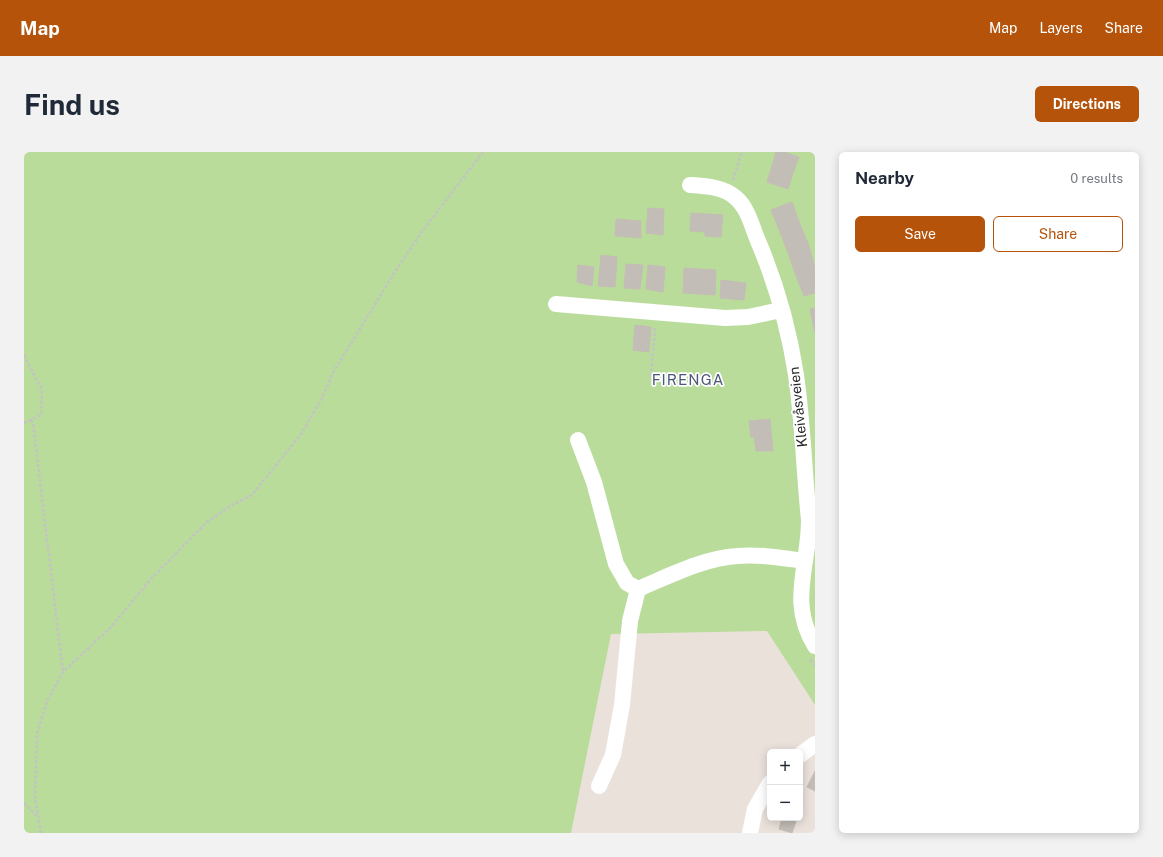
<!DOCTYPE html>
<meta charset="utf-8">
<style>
body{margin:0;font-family:"Public Sans",sans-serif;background:#f2f2f3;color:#1f2937}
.controls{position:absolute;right:12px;bottom:12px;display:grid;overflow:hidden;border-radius:6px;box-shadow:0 2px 10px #0003}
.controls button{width:36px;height:36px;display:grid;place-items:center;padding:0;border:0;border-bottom:1px solid #e0e1e3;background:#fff;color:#1f2937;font:20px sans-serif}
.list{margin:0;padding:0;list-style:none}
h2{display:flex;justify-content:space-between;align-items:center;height:52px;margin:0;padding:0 16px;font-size:17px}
h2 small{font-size:13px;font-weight:400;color:#747a83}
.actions{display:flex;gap:8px;padding:12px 16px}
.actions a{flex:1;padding:9px 0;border:1px solid #b45309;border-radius:6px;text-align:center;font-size:14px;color:#b45309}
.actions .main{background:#b45309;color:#fff}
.map{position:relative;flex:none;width:791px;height:681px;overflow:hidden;border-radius:6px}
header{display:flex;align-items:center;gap:24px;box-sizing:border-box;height:56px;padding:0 20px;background:#b45309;color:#fff}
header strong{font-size:19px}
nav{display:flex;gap:22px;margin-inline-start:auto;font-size:14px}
.intro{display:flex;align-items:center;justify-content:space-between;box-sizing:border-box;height:96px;padding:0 24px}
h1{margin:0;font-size:28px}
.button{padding:10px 18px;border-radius:6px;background:#b45309;color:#fff;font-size:14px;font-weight:700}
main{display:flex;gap:24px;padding:0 24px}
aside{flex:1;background:#fff;border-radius:6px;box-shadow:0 2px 10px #0003}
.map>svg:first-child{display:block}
</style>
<header>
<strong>Map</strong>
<nav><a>Map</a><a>Layers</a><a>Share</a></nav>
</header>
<div class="intro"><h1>Find us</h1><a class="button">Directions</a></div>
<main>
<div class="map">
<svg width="791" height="681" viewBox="0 0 791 681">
<rect width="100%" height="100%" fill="#eae1db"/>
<path fill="#b9dc9b" d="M 0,0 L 791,0 L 791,553 L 743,479 L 587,482 L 547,681 L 0,681 Z"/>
<g fill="#c2bdb6" stroke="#c5bdb5">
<path d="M 752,0 L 760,0 L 775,5 L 769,21 L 748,14 Z"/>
<path d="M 748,14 L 769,21 L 764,37 L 743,30 Z"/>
<path d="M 768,50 L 776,72 L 756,80 L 747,58 Z"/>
<path d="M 624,56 L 640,57 L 639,83 L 622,81 Z"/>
<path d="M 667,61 L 699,63 L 697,85 L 681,84 L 681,80 L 666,79 Z"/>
<path d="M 592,67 L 617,69 L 617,86 L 591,84 Z"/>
<path d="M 776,72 L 785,94 L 764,101 L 756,80 Z"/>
<path d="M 785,94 L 791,116 L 772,124 L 764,101 Z"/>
<path d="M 577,103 L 593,105 L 591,135 L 574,134 Z"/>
<path d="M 602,112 L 619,113 L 616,137 L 600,136 Z"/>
<path d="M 554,113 L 570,115 L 568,134 L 553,130 Z"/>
<path d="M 624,113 L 641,115 L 639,140 L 622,137 Z"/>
<path d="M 660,116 L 692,118 L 691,143 L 659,141 Z"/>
<path d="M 791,116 L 791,141 L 780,144 L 772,124 Z"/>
<path d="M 697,128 L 722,131 L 720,148 L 696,146 Z"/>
<path d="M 791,156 L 791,181 L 786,157 Z"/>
<path d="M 611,173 L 627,175 L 625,200 L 609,198 Z"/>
<path d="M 746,267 L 749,299 L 732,299 L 730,285 L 727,285 L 725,269 Z"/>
<path d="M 791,619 L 791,639 L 783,635 Z"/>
<path d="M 758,666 L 773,666 L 768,681 L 755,677 Z"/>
</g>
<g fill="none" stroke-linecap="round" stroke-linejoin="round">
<g stroke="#c3c3c3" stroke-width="2.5" stroke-dasharray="3 2" stroke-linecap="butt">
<path d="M 709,28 L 718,0"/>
<path d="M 0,203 L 18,238 L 17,263 L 0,271"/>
<path d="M 627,224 L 631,175"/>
<path d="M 7,268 L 9,271 L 39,520"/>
<path d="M 786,508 L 791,513"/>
<path d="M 0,651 L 14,665"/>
<path d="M 17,681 L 11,645 L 13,582 L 23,549 L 39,520 L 87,475 L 126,428 L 169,384 L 184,369 L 208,353 L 228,343 L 277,282 L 296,250 L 310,219 L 369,123 L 399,78 L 459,0"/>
</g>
<g stroke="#fff" stroke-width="16">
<path d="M 666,33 C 682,34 700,35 712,46 C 724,56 728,75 734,89 C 752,131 765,178 772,223 C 779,271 780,320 785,368 C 785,415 764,450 791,494"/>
<path d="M 532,152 L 701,166 L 724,165 L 757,158"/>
<path d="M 554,288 L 570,330 L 592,412 L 603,431 L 614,437"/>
<path d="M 614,437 C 645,424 680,406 713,404 C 736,402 758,406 780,409"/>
<path d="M 776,603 L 791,592"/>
<path d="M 575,634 L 589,603 L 598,553 L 606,469 L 614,437"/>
<path d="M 726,681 L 731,657 L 746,631"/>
</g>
</g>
<g text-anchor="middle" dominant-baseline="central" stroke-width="3.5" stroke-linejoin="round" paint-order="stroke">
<g font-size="14" fill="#282828" stroke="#fff">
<text transform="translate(774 255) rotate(-96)">Kleivåsveien</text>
</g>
<g font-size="15" letter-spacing="1" fill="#4c5875" stroke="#fff">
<text x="664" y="227">FIRENGA</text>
</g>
</g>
</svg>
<div class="controls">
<button>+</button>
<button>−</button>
</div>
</div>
<aside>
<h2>Nearby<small>0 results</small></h2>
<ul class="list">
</ul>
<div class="actions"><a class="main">Save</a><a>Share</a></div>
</aside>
</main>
